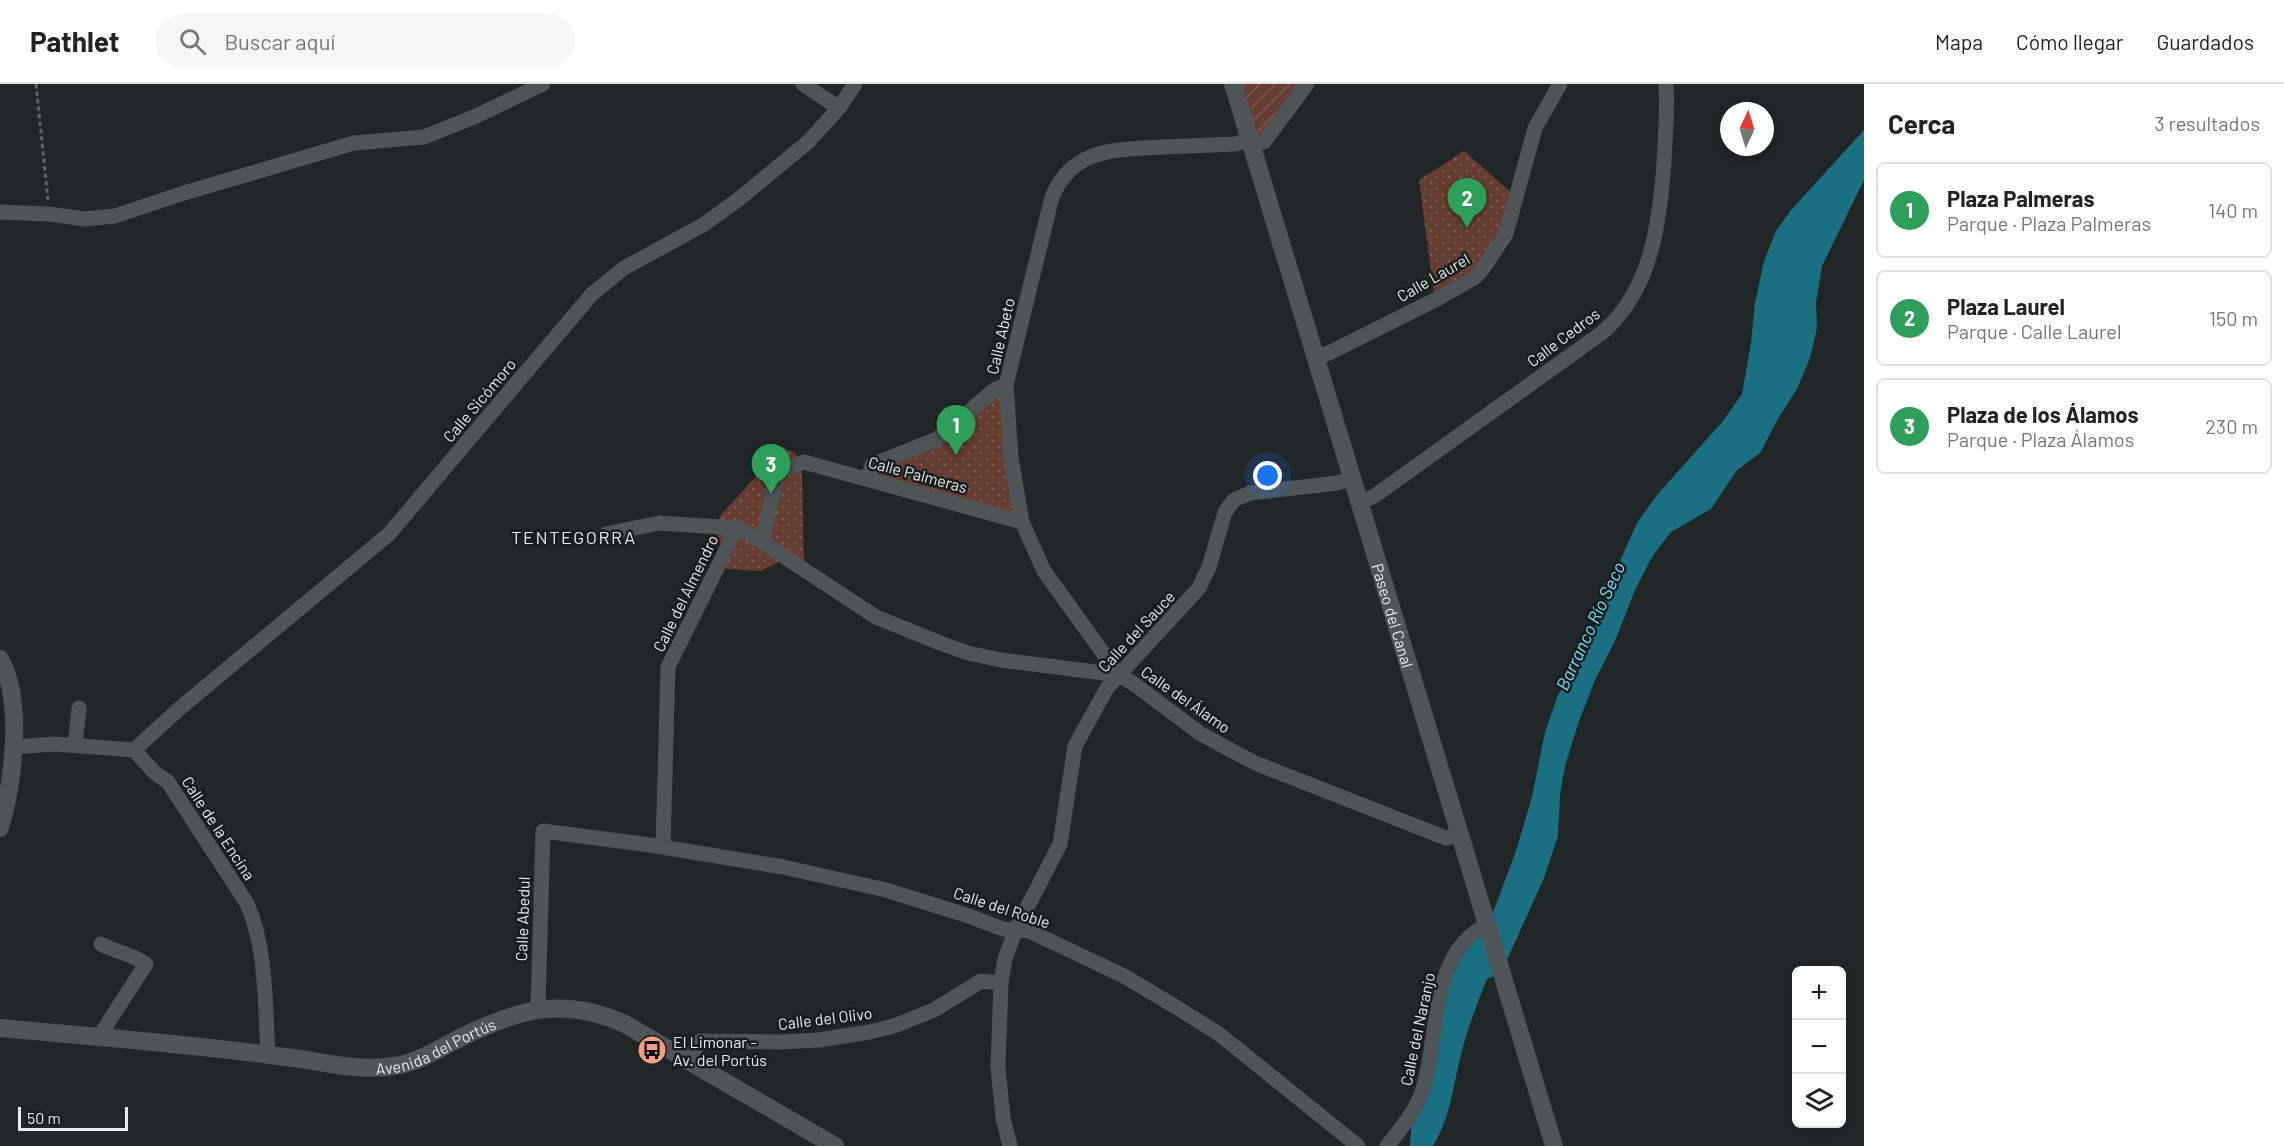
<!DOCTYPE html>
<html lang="es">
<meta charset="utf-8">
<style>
body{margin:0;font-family:Barlow,sans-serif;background:#f6f6f6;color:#222}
.controls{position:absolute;right:18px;bottom:18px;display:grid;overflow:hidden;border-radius:9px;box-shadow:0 3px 15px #0003}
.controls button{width:54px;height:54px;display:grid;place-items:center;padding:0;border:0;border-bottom:2px solid #e0e0e0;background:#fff;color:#222;font:30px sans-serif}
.compass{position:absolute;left:1720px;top:18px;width:54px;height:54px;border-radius:50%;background:#fff;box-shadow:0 3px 15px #0003;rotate:4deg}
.scale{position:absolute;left:18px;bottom:15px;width:110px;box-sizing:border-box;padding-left:6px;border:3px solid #e7ebeb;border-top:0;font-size:16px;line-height:21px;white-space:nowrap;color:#e7ebeb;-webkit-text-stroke:4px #171c1d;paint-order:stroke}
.you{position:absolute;left:1268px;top:392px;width:21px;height:21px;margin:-15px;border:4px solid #fff;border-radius:50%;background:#1a73e8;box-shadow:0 0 0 9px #1a73e833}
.badge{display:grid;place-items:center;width:39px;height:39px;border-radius:50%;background:#1a73e8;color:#fff;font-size:20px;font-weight:700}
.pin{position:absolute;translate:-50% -50px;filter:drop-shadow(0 2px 3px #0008)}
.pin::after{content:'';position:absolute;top:32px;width:21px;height:18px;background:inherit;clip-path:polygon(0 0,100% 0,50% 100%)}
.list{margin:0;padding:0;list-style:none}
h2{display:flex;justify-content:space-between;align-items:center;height:78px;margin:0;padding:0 24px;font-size:26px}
h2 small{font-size:20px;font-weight:400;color:#767676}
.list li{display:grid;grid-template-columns:39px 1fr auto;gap:18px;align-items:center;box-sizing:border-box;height:96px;margin:0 12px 12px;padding:0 12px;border:2px solid #e0e0e0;border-radius:9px}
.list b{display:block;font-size:22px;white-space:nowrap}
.list p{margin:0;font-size:20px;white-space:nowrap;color:#767676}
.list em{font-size:20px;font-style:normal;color:#767676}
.icon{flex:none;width:33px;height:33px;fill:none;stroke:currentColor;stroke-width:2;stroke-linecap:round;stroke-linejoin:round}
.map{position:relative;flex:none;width:1864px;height:1062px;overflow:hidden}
header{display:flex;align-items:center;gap:36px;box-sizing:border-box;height:84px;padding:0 30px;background:#fff;border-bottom:2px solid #e0e0e0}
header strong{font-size:28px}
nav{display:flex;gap:33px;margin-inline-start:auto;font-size:21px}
.search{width:420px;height:54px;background:#f6f6f6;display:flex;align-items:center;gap:15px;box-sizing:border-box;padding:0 21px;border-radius:33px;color:#767676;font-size:22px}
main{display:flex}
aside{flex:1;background:#fff}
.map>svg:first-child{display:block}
</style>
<header>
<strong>Pathlet</strong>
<div class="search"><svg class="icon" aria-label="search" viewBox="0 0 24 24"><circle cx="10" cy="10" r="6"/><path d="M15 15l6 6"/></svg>Buscar aquí</div>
<nav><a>Mapa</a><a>Cómo llegar</a><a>Guardados</a></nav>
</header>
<main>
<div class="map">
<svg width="1864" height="1062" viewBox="0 0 1864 1062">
<defs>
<pattern id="grass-dots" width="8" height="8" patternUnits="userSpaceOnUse" patternTransform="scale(1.5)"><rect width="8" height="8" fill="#663d32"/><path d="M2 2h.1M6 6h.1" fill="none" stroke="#7c5950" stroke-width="1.8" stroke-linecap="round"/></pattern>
<pattern id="garden-furrows" width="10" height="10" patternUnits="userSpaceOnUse" patternTransform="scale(1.5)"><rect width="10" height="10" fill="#663d32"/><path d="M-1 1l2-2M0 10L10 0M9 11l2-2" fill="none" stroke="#7c5950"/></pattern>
</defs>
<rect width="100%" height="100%" fill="#212627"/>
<g fill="url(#grass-dots)">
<path d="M 1464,67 L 1513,110 L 1491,175 L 1434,209 L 1419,96 Z"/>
<path d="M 1006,301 L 1022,438 L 868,395 L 872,381 L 906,369 Z"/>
<path d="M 777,361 L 795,369 L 802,387 L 804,478 L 780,477 L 761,487 L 726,485 C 722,472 723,459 715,448 L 720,432 L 766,381 Z"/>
</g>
<path fill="url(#garden-furrows)" d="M 1244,0 L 1307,0 L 1252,61 L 1234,3 Z"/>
<path fill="#1a7080" d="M 1864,46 L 1864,96 L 1822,182 L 1816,219 L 1817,244 L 1810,274 L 1797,305 L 1779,333 L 1760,369 L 1737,386 L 1711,425 L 1671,448 L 1652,473 L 1635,506 L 1615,557 L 1595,596 L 1578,640 L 1565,682 L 1560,711 L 1558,752 L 1544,794 L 1501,889 L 1487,895 C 1477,919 1468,944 1461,970 C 1453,1002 1451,1033 1433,1062 L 1410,1062 L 1412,1029 L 1448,885 L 1488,842 L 1516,767 L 1532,713 L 1545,648 L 1558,611 L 1586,566 L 1620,477 L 1637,439 L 1657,411 L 1723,337 L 1742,310 L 1751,259 L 1755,219 L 1764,177 L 1776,147 L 1791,126 Z"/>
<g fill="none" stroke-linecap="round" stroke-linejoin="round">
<path stroke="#5f6364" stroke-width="3" stroke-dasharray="4.5 3" stroke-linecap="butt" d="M 36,0 L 48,116"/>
<g stroke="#4f5557" stroke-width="15">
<path d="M 803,0 L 839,24"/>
<path d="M 1252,61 L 1264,58 L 1307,0"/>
<path d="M 0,128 L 49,130 L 85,135 L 115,132 L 184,109 L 354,59 L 424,53 L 474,33 L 543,0"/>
<path d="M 1316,273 L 1329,269 L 1437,215 L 1474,194 L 1482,186 L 1506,150 L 1535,44 L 1560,0"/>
<path d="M 868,395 L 872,381 L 937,355 L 994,306 L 1006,301"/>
<path d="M 1359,418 L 1373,413 L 1603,248 C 1652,205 1659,140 1664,79 C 1665,52 1668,26 1666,0"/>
<path d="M 606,450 L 659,439 L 737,444"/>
<path d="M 762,458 L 778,387 L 804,378 L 1022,438"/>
<path d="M 1119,591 L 1044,487 L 1022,438 L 1011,373 L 1006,301 L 1052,113 C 1073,63 1116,66 1162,63 C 1187,62 1211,61 1236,60 L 1250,55"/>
<path d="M 75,661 L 79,624"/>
<path d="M 14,663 L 54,660 L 134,666 L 155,689 L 168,698 L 246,818 C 267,861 265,924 268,971"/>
<path d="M 134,666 L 179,625 L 389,450 L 592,210 L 624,184 L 703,141 L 739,115 L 808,58 L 839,24 L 855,0"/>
<path d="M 663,763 L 668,583 L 737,444 L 762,458 L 876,533 L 940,559 L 968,569 L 1001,576 L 1119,591 L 1134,600 L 1201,650 L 1255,679 L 1446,754 L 1459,750"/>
<path d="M 101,860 C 116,868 132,870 146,880 L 104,945 L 102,953"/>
<path d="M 538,925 L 543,747 L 650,761 L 783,783 L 886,806 L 969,832 L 1003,845 L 1029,847 L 1124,892 L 1176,923 L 1219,950 L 1358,1062"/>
<path d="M 688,977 L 700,957 L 781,958 L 819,956 L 869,948 L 894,942 L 934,926 L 981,897 L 1001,899"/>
<path d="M 1010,1062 L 1003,1034 L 998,983 L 1001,899 L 1005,875 L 1016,845 L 1060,760 L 1075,662 L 1107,604 L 1199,504 L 1209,483 L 1225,428 L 1234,416 L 1250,409 L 1337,399 L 1352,395"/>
<path d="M 1387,1062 C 1400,1046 1415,1028 1422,1008 C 1440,955 1428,869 1487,841"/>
</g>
<g stroke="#4f5557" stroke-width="18">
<path id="s1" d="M 1233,0 L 1554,1062"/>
<path d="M 0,575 C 24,616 13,700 0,744"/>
<path id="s2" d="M 0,944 C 95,953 191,960 285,973 C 322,977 357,988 394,982 C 417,979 436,966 456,956 C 515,926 562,911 625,940 L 835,1062"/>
</g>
</g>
<defs>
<g id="bus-disc" transform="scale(1.5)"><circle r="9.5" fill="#f49e87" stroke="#171c1d"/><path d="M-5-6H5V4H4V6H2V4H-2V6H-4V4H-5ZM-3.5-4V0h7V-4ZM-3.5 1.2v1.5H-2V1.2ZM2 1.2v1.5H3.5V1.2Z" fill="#111"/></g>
</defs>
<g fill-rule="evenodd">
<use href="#bus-disc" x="652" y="966"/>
</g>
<g text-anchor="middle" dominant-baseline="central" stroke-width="5" stroke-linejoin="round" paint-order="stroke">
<g font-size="16" fill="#e7ebeb" stroke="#171c1d">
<text transform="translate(1433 193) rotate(-30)">Calle Laurel</text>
<text transform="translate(1000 252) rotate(-77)">Calle Abeto</text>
<text transform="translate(1563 253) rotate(-37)">Calle Cedros</text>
<text transform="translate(479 316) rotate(-50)">Calle Sicómoro</text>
<text transform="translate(918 390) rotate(15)">Calle Palmeras</text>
<text transform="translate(685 509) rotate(-64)">Calle del Almendro</text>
<text stroke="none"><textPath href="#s1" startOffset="555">Paseo del Canal</textPath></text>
<text transform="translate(1136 547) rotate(-47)">Calle del Sauce</text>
<text transform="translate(1186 615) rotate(35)">Calle del Álamo</text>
<text transform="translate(219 744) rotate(57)">Calle de la Encina</text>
<text transform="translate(1002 823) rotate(18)">Calle del Roble</text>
<text transform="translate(522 835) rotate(-88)">Calle Abedul</text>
<text transform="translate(825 934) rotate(-7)">Calle del Olivo</text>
<text transform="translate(1417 945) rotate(-78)">Calle del Naranjo</text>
<text stroke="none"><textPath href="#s2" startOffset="442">Avenida del Portús</textPath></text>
</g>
<g font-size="16" fill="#e7ebeb" stroke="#171c1d" text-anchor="start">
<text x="673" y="957">El Limonar -<tspan x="673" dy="18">Av. del Portús</tspan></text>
</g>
<g font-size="18" letter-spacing="1.5" fill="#e7ebeb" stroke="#171c1d">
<text x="574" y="453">TENTEGORRA</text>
</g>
<g font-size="18" font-style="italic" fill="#6fe3fc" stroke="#171c1d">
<text transform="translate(1590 542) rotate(-65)">Barranco Río Seco</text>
</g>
</g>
</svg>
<div class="controls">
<button>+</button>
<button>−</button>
<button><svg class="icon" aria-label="layers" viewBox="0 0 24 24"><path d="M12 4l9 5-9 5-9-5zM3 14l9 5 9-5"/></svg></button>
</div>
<svg class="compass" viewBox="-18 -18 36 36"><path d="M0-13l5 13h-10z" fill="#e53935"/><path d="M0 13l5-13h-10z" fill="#767676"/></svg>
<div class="scale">50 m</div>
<div class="you"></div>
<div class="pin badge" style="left:956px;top:371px;background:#2e9e5b">1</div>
<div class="pin badge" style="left:1467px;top:144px;background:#2e9e5b">2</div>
<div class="pin badge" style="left:771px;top:410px;background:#2e9e5b">3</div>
</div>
<aside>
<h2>Cerca<small>3 resultados</small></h2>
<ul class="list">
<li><span class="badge" style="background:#2e9e5b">1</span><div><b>Plaza Palmeras</b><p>Parque · Plaza Palmeras</p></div><em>140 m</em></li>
<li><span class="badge" style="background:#2e9e5b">2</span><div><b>Plaza Laurel</b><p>Parque · Calle Laurel</p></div><em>150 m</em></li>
<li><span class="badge" style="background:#2e9e5b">3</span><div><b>Plaza de los Álamos</b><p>Parque · Plaza Álamos</p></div><em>230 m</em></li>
</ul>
</aside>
</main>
